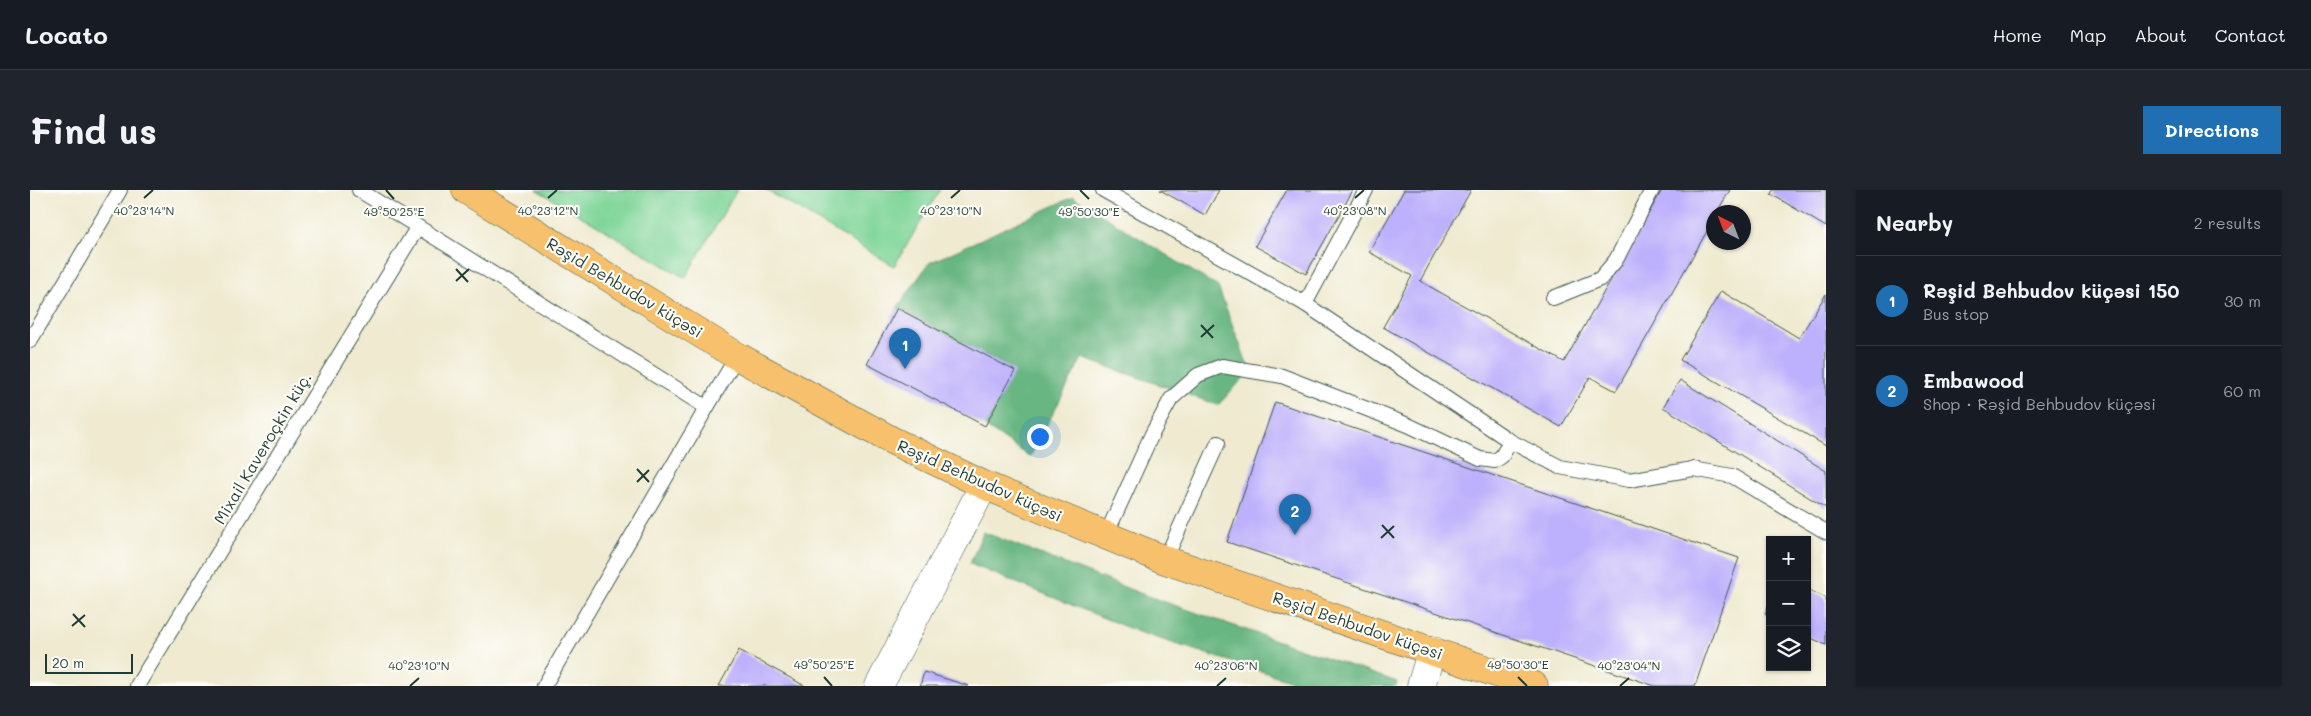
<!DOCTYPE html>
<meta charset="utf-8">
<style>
body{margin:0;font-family:Mali,sans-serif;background:#20242c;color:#f1f3f6}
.controls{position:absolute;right:15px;bottom:15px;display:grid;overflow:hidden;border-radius:0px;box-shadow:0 1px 4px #0004}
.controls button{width:45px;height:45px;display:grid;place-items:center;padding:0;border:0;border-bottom:1px solid #363941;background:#171b24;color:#f1f3f6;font:25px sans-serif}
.compass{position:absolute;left:1676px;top:15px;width:45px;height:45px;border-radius:50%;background:#171b24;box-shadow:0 1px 4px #0004;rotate:318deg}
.scale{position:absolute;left:15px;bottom:12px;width:88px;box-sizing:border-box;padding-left:5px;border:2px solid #1f3d34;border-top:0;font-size:14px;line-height:18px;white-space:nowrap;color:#1f3d34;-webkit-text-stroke:4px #fdfcf7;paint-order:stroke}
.you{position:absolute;left:1009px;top:246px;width:18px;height:18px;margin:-12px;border:4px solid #fff;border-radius:50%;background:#1a73e8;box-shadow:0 0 0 8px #1a73e833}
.badge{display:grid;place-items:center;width:32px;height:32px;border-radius:50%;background:#1f6fb2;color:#fff;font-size:16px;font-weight:700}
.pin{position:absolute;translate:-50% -41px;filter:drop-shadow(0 1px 2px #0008)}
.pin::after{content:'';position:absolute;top:26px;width:18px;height:15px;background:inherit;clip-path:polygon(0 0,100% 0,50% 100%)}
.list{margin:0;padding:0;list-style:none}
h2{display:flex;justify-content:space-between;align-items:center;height:65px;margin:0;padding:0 20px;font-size:21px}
h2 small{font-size:16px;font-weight:400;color:#9ea1a6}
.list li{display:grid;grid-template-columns:32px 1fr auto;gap:15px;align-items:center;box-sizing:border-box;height:90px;padding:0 20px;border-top:1px solid #363941}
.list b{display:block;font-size:19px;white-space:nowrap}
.list p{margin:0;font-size:16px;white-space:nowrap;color:#9ea1a6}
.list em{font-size:16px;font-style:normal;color:#9ea1a6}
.icon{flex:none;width:28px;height:28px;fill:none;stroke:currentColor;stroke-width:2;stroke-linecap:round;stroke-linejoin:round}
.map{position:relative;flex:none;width:1796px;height:496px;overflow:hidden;border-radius:0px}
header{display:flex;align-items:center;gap:30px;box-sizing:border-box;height:70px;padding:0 25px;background:#171b24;border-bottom:1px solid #363941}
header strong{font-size:24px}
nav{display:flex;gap:28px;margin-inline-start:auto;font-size:18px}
.intro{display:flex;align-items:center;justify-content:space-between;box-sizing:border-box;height:120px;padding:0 30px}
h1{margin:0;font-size:35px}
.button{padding:12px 22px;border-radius:0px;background:#1f6fb2;color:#fff;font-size:18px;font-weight:700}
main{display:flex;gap:30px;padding:0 30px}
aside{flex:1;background:#171b24;border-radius:0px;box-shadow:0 1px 4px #0004}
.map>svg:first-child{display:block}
</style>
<header>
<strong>Locato</strong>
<nav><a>Home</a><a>Map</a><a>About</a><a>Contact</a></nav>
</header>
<div class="intro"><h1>Find us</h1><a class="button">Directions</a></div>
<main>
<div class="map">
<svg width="1796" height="496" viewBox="0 0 1796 496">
<rect width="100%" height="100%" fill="#fdfcf7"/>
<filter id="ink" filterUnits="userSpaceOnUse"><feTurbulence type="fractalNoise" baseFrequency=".02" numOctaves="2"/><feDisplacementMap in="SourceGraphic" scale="10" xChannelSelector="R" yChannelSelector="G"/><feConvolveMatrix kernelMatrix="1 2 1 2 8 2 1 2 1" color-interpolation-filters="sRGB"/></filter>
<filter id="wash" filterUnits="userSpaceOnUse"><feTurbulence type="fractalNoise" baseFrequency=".0096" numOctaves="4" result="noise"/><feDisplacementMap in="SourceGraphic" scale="20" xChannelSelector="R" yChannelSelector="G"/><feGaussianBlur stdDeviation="1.12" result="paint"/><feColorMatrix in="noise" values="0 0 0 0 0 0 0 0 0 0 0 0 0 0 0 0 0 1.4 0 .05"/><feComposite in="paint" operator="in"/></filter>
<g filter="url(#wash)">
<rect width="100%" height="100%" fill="#efead0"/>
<g fill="#7fd599" stroke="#4f8966">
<path d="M 507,0 L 707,0 L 655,88 Z"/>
<path d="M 736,0 L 910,0 L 864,76 Z"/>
</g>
<g fill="#67b681" stroke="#437a5a">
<path d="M 1043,7 L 1188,97 L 1220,181 L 1188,215 L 1052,168 L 1000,267 L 955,236 L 984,181 L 867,118 L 899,73 Z"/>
<path d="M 953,342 L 1112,404 L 1367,492 L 1366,496 L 1278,496 L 1111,443 L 940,374 Z"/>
</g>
<g id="blocks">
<g fill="#bdb0fc">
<path d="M 1130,0 L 1189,0 L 1175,25 Z"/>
<path d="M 1257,0 L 1323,0 L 1276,84 L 1225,56 Z"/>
<path d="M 1374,0 L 1441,0 L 1390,91 L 1534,172 L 1632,0 L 1700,0 L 1687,22 L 1684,22 L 1684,29 L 1586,201 L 1560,187 L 1531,237 L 1353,137 L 1382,86 L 1339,62 Z"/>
<path d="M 1743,0 L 1796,0 L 1796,37 L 1741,4 Z"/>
<path d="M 1691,101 L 1769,148 L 1796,104 L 1796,256 L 1650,170 Z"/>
<path d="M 867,118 L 985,181 L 955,236 L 837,174 Z"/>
<path d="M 1650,190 L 1796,281 L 1796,318 L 1633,217 Z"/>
<path d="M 1245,212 L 1709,368 L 1665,496 L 1625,496 L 1197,352 Z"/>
<path d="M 1777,399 L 1796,408 L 1796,455 L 1777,446 Z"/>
<path d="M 1740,413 L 1740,427 L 1735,424 Z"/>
<path d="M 709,460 L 775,496 L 689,496 Z"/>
<path d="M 894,482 L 939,496 L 890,496 Z"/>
</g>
</g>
</g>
<g filter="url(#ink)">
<use href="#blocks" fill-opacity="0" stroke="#3e574b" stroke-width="1"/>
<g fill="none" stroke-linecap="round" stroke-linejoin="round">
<g stroke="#3e574b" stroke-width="16">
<g id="service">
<path d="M 329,0 L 676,217"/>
<path d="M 1073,0 L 1275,114 L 1480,251 L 1530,277 L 1599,290 L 1663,279 L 1702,286 L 1796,342"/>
<path d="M 1523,108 L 1570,89 L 1586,70 L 1622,0"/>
<path d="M 1275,114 L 1336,0"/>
<path d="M 0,151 L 90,0"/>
<path d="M 1076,345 L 1122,244 L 1141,209 L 1168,185 L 1192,176 L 1252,186 L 1378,235 L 1450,269 L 1465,271 L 1472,266 L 1480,251"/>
<path d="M 1135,370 L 1188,253"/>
<path d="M 107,496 L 387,38"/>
<path d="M 514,496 L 707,166"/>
</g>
</g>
<g stroke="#3e574b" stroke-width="29">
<g id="minor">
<path d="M 849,496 L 954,295"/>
<path d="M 1391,496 L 1402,460"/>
</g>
</g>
<g stroke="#3e574b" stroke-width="29">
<path id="primary" d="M 436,0 L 707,166 L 861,250 L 954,295 L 1135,370 L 1504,496"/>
</g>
<use href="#service" stroke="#fff" stroke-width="14"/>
<use href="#minor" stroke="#fff" stroke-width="28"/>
<use href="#primary" stroke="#f7c06c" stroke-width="28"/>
</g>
</g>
<path fill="none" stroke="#1f3d34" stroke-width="2" d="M 356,0 L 364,9M 1050,0 L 1059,9M 114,8 L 123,0M 518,8 L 527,0M 921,8 L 930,0M 1325,8 L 1334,0M 426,79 L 438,92M 426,91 L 439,79M 1171,135 L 1183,148M 1171,147 L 1184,135M 607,279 L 619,292M 607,292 L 619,280M 1352,335 L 1364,348M 1351,348 L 1364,336M 43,424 L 55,437M 42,436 L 55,425M 794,487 L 802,496M 1488,487 L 1497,496M 380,496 L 389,488M 1187,496 L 1196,488M 1590,496 L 1599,488"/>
<g text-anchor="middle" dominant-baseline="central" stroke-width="4.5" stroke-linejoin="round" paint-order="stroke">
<g font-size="16" fill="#1f3d34" stroke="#fdfcf7">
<text transform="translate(595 97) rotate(31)">Rəşid Behbudov küçəsi</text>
<text transform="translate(232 258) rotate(-59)">Mixail Kaveroçkin küç.</text>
<text transform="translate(950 290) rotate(24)">Rəşid Behbudov küçəsi</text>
<text transform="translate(1328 435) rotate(19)">Rəşid Behbudov küçəsi</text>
</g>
</g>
<g font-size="12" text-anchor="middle" fill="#1f3d34" stroke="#fdfcf7" stroke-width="4.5" stroke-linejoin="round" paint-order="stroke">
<text x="921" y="25">40°23'10"N</text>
<text x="1325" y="25">40°23'08"N</text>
<text x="114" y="25">40°23'14"N</text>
<text x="518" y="25">40°23'12"N</text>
<text x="364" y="26">49°50'25"E</text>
<text x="1059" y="26">49°50'30"E</text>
<text x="794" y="479">49°50'25"E</text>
<text x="1488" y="479">49°50'30"E</text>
<text x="389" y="480">40°23'10"N</text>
<text x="1196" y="480">40°23'06"N</text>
<text x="1599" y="480">40°23'04"N</text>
</g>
</svg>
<div class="controls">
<button>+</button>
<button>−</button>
<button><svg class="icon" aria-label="layers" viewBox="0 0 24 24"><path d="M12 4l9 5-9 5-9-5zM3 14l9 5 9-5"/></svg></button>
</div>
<svg class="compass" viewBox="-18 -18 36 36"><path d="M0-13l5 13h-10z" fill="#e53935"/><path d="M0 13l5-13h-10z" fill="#9ea1a6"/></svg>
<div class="scale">20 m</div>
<div class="you"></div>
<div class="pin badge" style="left:875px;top:179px">1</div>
<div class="pin badge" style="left:1265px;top:345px">2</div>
</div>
<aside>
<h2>Nearby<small>2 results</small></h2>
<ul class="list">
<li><span class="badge">1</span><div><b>Rəşid Behbudov küçəsi 150</b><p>Bus stop</p></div><em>30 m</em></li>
<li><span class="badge">2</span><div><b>Embawood</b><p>Shop · Rəşid Behbudov küçəsi</p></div><em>60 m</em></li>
</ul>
</aside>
</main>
